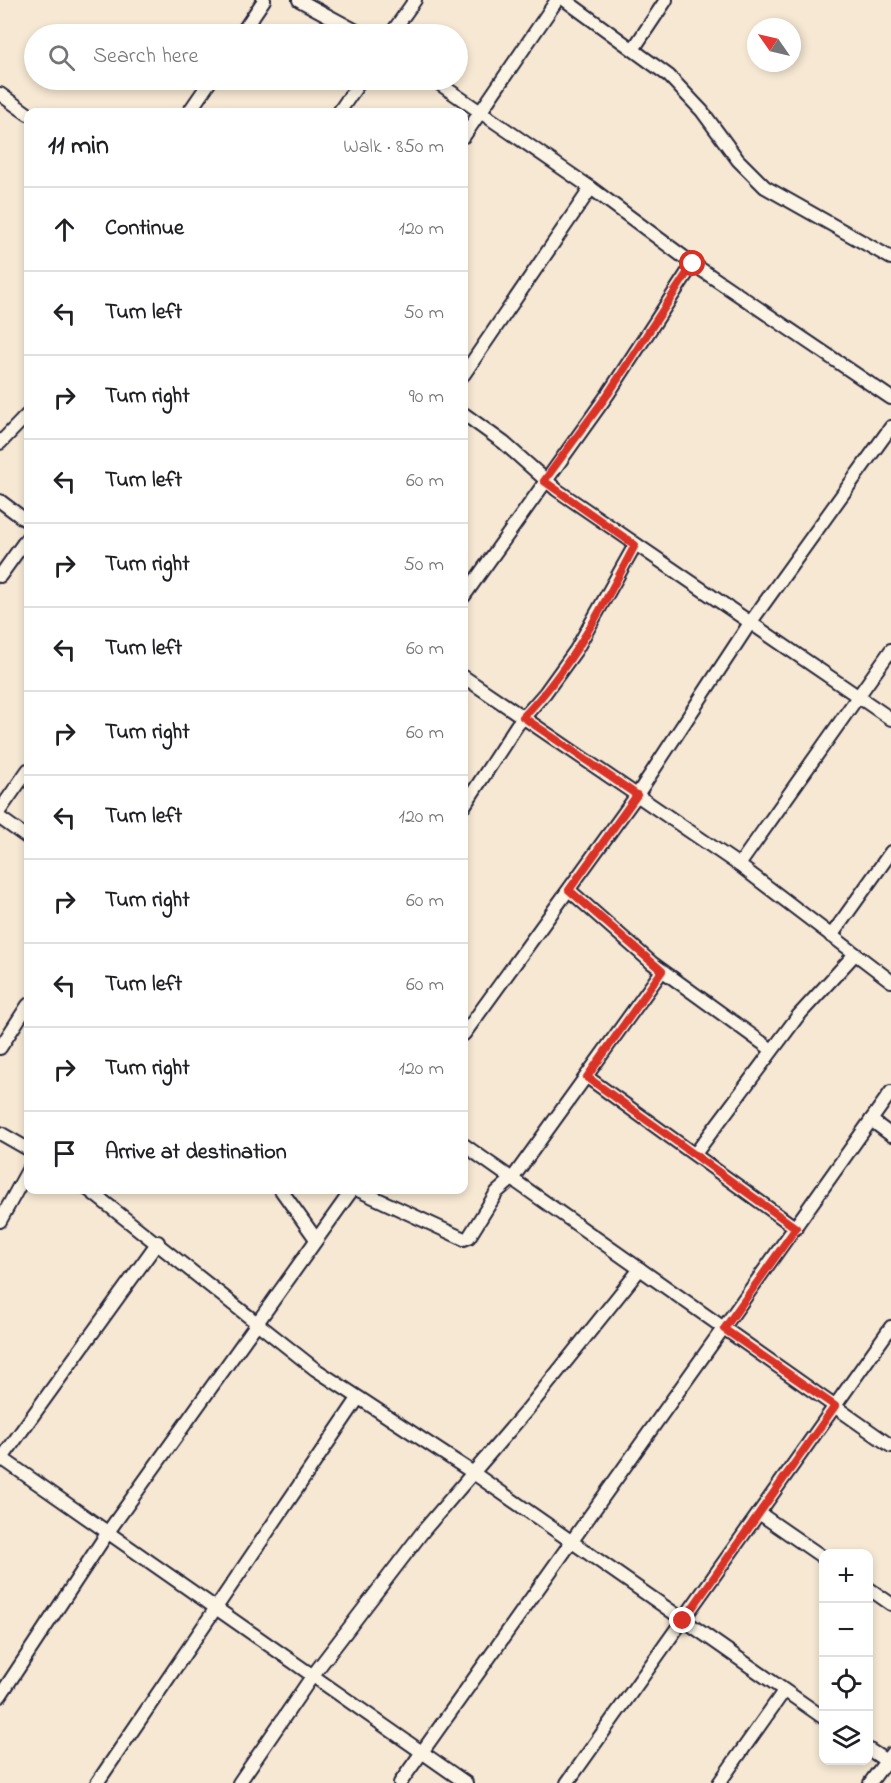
<!DOCTYPE html>
<meta charset="utf-8">
<style>
body{margin:0;font-family:"Indie Flower",sans-serif;background:#f2f2f2;color:#202124}
.controls{position:absolute;right:18px;bottom:18px;display:grid;overflow:hidden;border-radius:12px;box-shadow:0 3px 9px #0003}
.controls button{width:54px;height:54px;display:grid;place-items:center;padding:0;border:0;border-bottom:2px solid #e0e0e0;background:#fff;color:#202124;font:30px sans-serif}
.compass{position:absolute;left:747px;top:18px;width:54px;height:54px;border-radius:50%;background:#fff;box-shadow:0 3px 9px #0003;rotate:304deg}
.stop{position:absolute;width:18px;height:18px;margin:-14px;border:4px solid #d93025;border-radius:50%;background:#fff}
.stop.end{background:#d93025;border-color:#fff;box-shadow:0 2px 6px #0008}
.list{margin:0;padding:0;list-style:none}
h2{display:flex;justify-content:space-between;align-items:center;height:78px;margin:0;padding:0 24px;font-size:26px}
h2 small{font-size:20px;font-weight:400;color:#757577}
.list li{display:grid;grid-template-columns:39px 1fr auto;gap:18px;align-items:center;box-sizing:border-box;height:84px;padding:0 24px;border-top:2px solid #e0e0e0}
.list b{display:block;font-size:22px;white-space:nowrap}
.list em{font-size:20px;font-style:normal;color:#757577}
.icon{flex:none;width:33px;height:33px;fill:none;stroke:currentColor;stroke-width:2;stroke-linecap:round;stroke-linejoin:round}
.map{position:relative;flex:none;width:891px;height:1783px;overflow:hidden}
.search{position:absolute;background:#fff;box-shadow:0 3px 9px #0003;left:24px;top:24px;width:444px;height:66px;display:flex;align-items:center;gap:15px;box-sizing:border-box;padding:0 21px;border-radius:33px;color:#757577;font-size:22px}
.panel{position:absolute;background:#fff;box-shadow:0 3px 9px #0003;left:24px;top:108px;width:444px;height:1086px;border-radius:12px}
.map>svg:first-child{display:block}
</style>
<div class="map">
<svg width="891" height="1783" viewBox="0 0 891 1783">
<rect width="100%" height="100%" fill="#f6e8d3"/>
<filter id="ink" filterUnits="userSpaceOnUse"><feTurbulence type="fractalNoise" baseFrequency=".0167" numOctaves="2"/><feDisplacementMap in="SourceGraphic" scale="12" xChannelSelector="R" yChannelSelector="G"/><feConvolveMatrix kernelMatrix="1 2 1 2 8 2 1 2 1" color-interpolation-filters="sRGB"/></filter>
<g filter="url(#ink)">
<g fill="none" stroke-linecap="round" stroke-linejoin="round">
<g stroke="#22223b" stroke-width="16">
<g id="minor">
<path d="M 299,0 L 362,34"/>
<path d="M 565,0 L 669,76 L 702,111 L 738,160 L 765,187 L 891,258"/>
<path d="M 241,34 L 264,0"/>
<path d="M 391,34 L 415,0"/>
<path d="M 634,48 L 666,0"/>
<path d="M 434,80 L 591,188 L 693,264 L 891,398"/>
<path d="M 0,94 L 28,114"/>
<path d="M 189,112 L 211,80"/>
<path d="M 339,112 L 361,80"/>
<path d="M 464,136 L 557,0"/>
<path d="M 464,374 L 591,188"/>
<path d="M 464,414 L 504,443 L 557,490 L 891,719"/>
<path d="M 0,443 L 28,414"/>
<path d="M 0,501 L 28,522"/>
<path d="M 0,576 L 28,537"/>
<path d="M 464,596 L 608,394 L 693,264"/>
<path d="M 464,677 L 739,865 L 891,981"/>
<path d="M 464,806 L 517,725 L 545,693 L 576,650 L 635,545"/>
<path d="M 0,810 L 28,770"/>
<path d="M 0,818 L 28,838"/>
<path d="M 739,865 L 891,650"/>
<path d="M 569,890 L 652,963 L 772,1050"/>
<path d="M 831,936 L 891,852"/>
<path d="M 464,1034 L 637,795 L 750,623 L 891,427"/>
<path d="M 0,1048 L 28,1005"/>
<path d="M 587,1077 L 796,1228"/>
<path d="M 871,1120 L 891,1135"/>
<path d="M 0,1133 L 28,1149"/>
<path d="M 464,1145 L 891,1446"/>
<path d="M 695,1154 L 798,1016 L 855,954"/>
<path d="M 89,1190 L 315,1369 L 472,1472 L 824,1718"/>
<path d="M 281,1190 L 316,1239"/>
<path d="M 358,1190 L 464,1239 L 469,1237 L 497,1192 L 512,1179 L 662,971"/>
<path d="M 0,1221 L 28,1170"/>
<path d="M 0,1457 L 466,1783"/>
<path d="M 0,1461 L 158,1242"/>
<path d="M 759,1513 L 824,1558"/>
<path d="M 868,1588 L 891,1604"/>
<path d="M 0,1696 L 108,1532 L 352,1190"/>
<path d="M 868,1749 L 891,1764"/>
<path d="M 97,1783 L 357,1400"/>
<path d="M 239,1783 L 313,1675 L 424,1530 L 527,1410 L 640,1269"/>
<path d="M 400,1783 L 891,1092"/>
<path d="M 567,1783 L 891,1327"/>
<path d="M 719,1783 L 784,1691"/>
<path d="M 870,1783 L 891,1754"/>
</g>
</g>
<use href="#minor" stroke="#fcf5e5" stroke-width="12"/>
</g>
</g>
<g fill="none" stroke-linecap="round" stroke-linejoin="round" filter="url(#ink)">
<path stroke="#d93025" stroke-width="8" d="M 683,1621 L 835,1406 L 724,1329 L 796,1228 L 587,1077 L 662,971 L 569,890 L 637,795 L 523,717 C 571,668 604,605 635,545 L 544,481 L 608,394 L 693,264"/>
</g>
</svg>
<div class="controls">
<button>+</button>
<button>−</button>
<button><svg class="icon" aria-label="locate" viewBox="0 0 24 24"><circle cx="12" cy="12" r="6"/><path d="M12 2v4M12 18v4M2 12h4M18 12h4"/></svg></button>
<button><svg class="icon" aria-label="layers" viewBox="0 0 24 24"><path d="M12 4l9 5-9 5-9-5zM3 14l9 5 9-5"/></svg></button>
</div>
<svg class="compass" viewBox="-18 -18 36 36"><path d="M0-13l5 13h-10z" fill="#e53935"/><path d="M0 13l5-13h-10z" fill="#757577"/></svg>
<div class="stop" style="left:693px;top:264px"></div>
<div class="stop end" style="left:683px;top:1621px"></div>
<div class="search"><svg class="icon" aria-label="search" viewBox="0 0 24 24"><circle cx="10" cy="10" r="6"/><path d="M15 15l6 6"/></svg>Search here</div>
<section class="panel">
<h2>11 min<small>Walk · 850 m</small></h2>
<ul class="list">
<li><svg class="icon" aria-label="ahead" viewBox="0 0 24 24"><path d="M12 20V5M6 11l6-6 6 6"/></svg><div><b>Continue</b></div><em>120 m</em></li>
<li><svg class="icon" aria-label="left" viewBox="0 0 24 24"><path d="M17 20v-9H6M10 6l-5 5 5 5"/></svg><div><b>Turn left</b></div><em>50 m</em></li>
<li><svg class="icon" aria-label="right" viewBox="0 0 24 24"><path d="M7 20v-9h11M14 6l5 5-5 5"/></svg><div><b>Turn right</b></div><em>90 m</em></li>
<li><svg class="icon" aria-label="left" viewBox="0 0 24 24"><path d="M17 20v-9H6M10 6l-5 5 5 5"/></svg><div><b>Turn left</b></div><em>60 m</em></li>
<li><svg class="icon" aria-label="right" viewBox="0 0 24 24"><path d="M7 20v-9h11M14 6l5 5-5 5"/></svg><div><b>Turn right</b></div><em>50 m</em></li>
<li><svg class="icon" aria-label="left" viewBox="0 0 24 24"><path d="M17 20v-9H6M10 6l-5 5 5 5"/></svg><div><b>Turn left</b></div><em>60 m</em></li>
<li><svg class="icon" aria-label="right" viewBox="0 0 24 24"><path d="M7 20v-9h11M14 6l5 5-5 5"/></svg><div><b>Turn right</b></div><em>60 m</em></li>
<li><svg class="icon" aria-label="left" viewBox="0 0 24 24"><path d="M17 20v-9H6M10 6l-5 5 5 5"/></svg><div><b>Turn left</b></div><em>120 m</em></li>
<li><svg class="icon" aria-label="right" viewBox="0 0 24 24"><path d="M7 20v-9h11M14 6l5 5-5 5"/></svg><div><b>Turn right</b></div><em>60 m</em></li>
<li><svg class="icon" aria-label="left" viewBox="0 0 24 24"><path d="M17 20v-9H6M10 6l-5 5 5 5"/></svg><div><b>Turn left</b></div><em>60 m</em></li>
<li><svg class="icon" aria-label="right" viewBox="0 0 24 24"><path d="M7 20v-9h11M14 6l5 5-5 5"/></svg><div><b>Turn right</b></div><em>120 m</em></li>
<li><svg class="icon" aria-label="arrive" viewBox="0 0 24 24"><path d="M6 21V4h12l-3 4 3 4H6"/></svg><div><b>Arrive at destination</b></div></li>
</ul>
</section>
</div>
